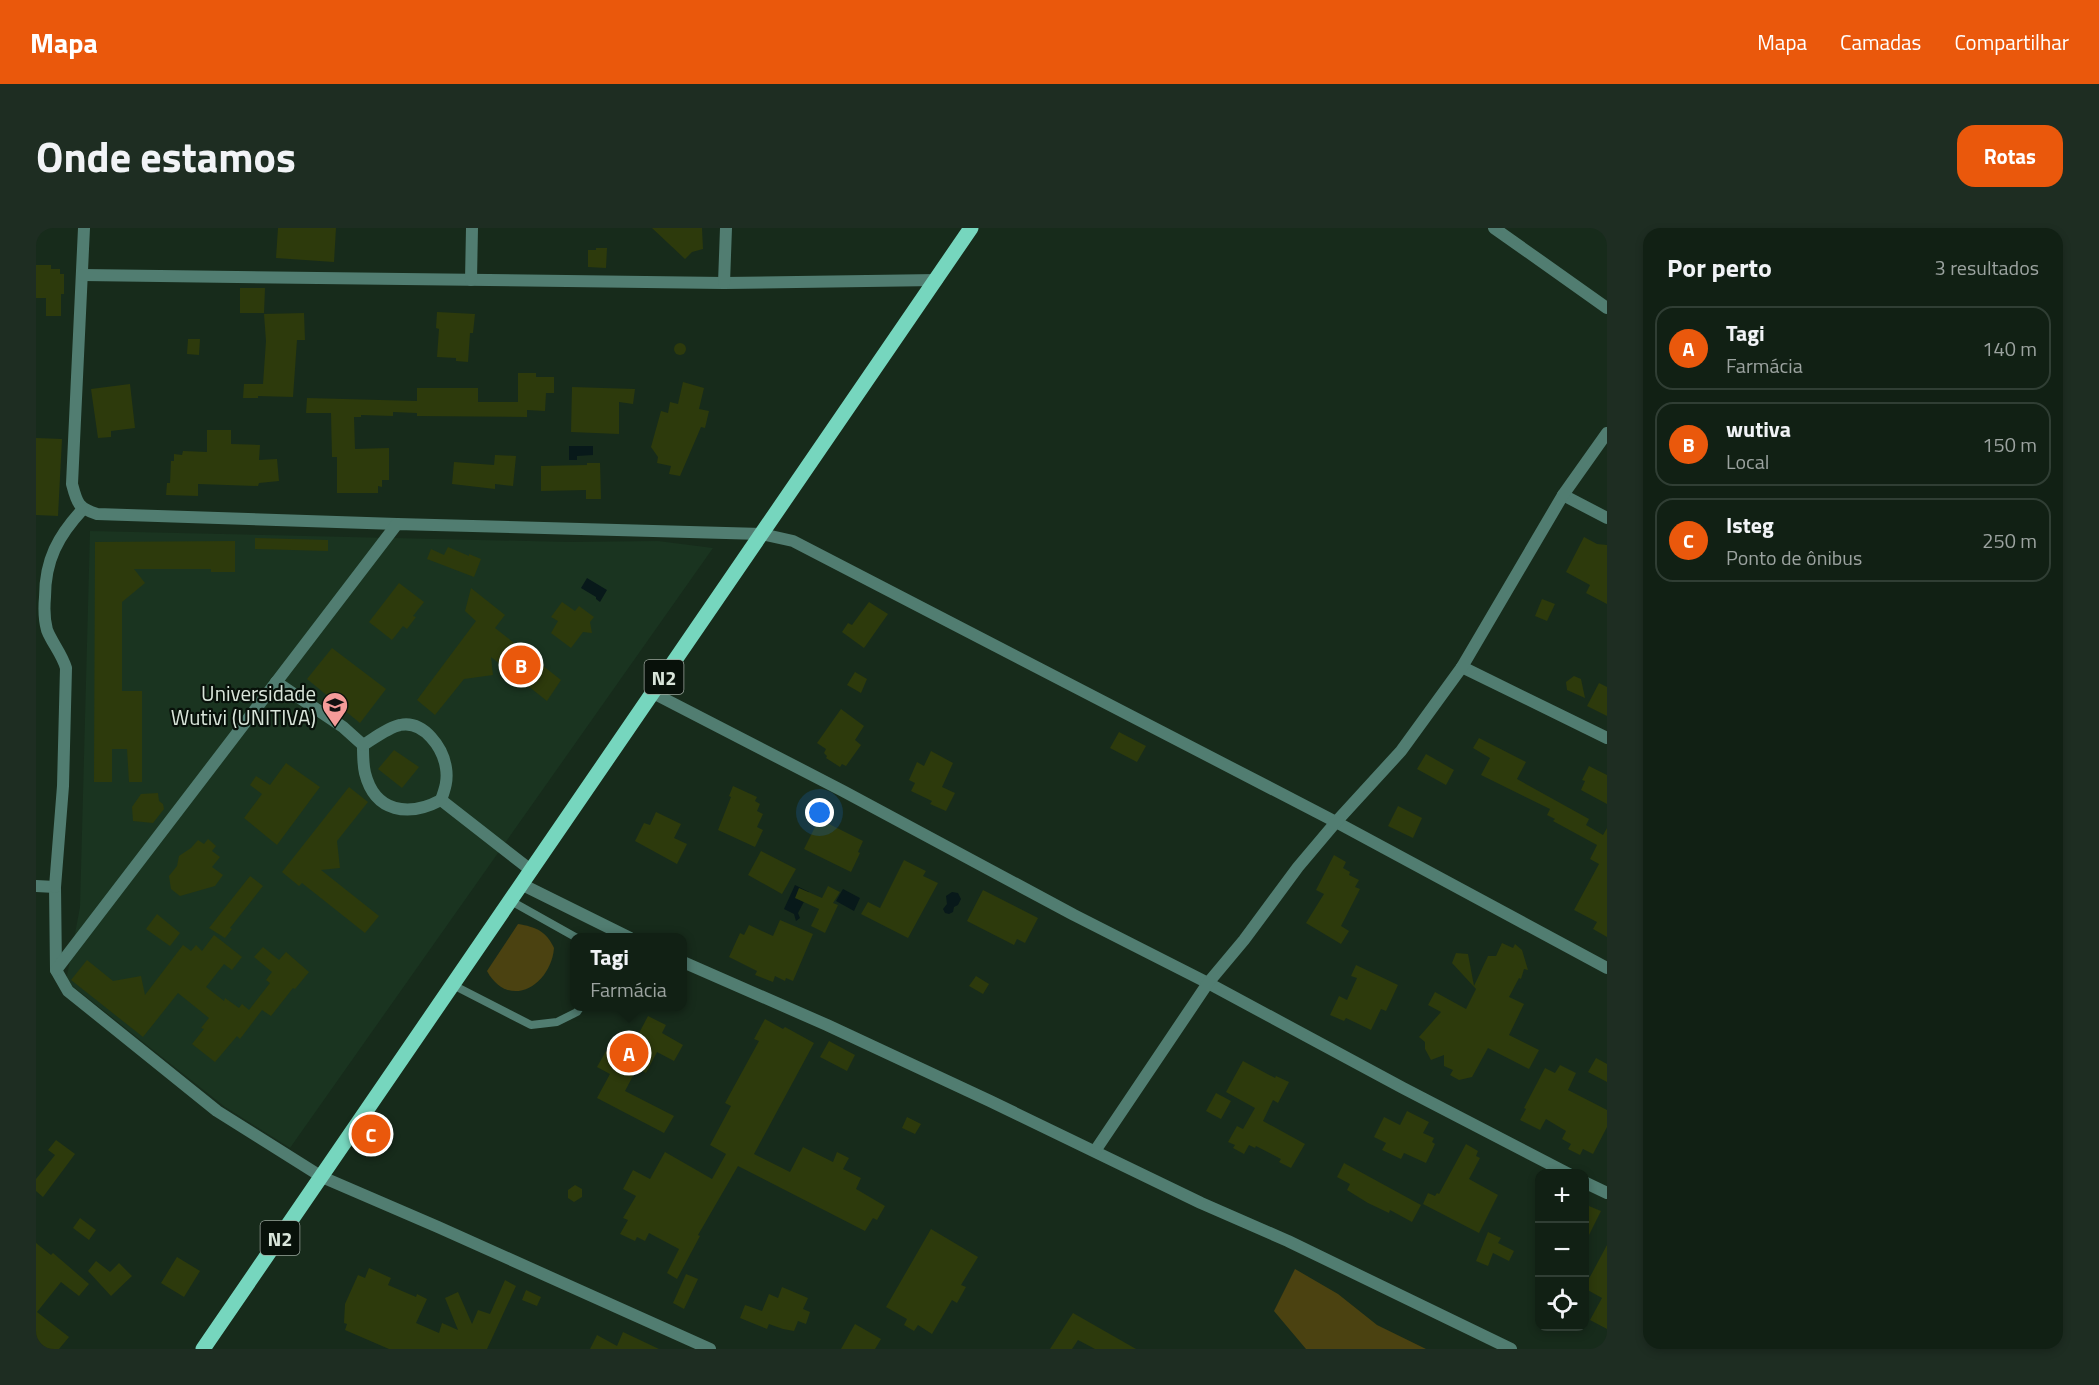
<!DOCTYPE html>
<html lang="pt">
<meta charset="utf-8">
<style>
body{margin:0;font-family:"Titillium Web",sans-serif;background:#1e2d22;color:#f1f3f6}
.controls{position:absolute;right:18px;bottom:18px;display:grid;overflow:hidden;border-radius:12px;box-shadow:0 3px 9px #0003}
.controls button{width:54px;height:54px;display:grid;place-items:center;padding:0;border:0;border-bottom:2px solid #303e34;background:#112014;color:#f1f3f6;font:30px sans-serif}
.you{position:absolute;left:784px;top:585px;width:21px;height:21px;margin:-15px;border:4px solid #fff;border-radius:50%;background:#1a73e8;box-shadow:0 0 0 9px #1a73e833}
.badge{display:grid;place-items:center;width:39px;height:39px;border-radius:50%;background:#ea580c;color:#fff;font-size:20px;font-weight:700}
.pin{position:absolute;translate:-50% -50%;border:3px solid #fff;box-shadow:0 2px 6px #0006}
.popup{position:absolute;left:534px;top:705px;width:117px;height:78px;box-sizing:border-box;display:grid;place-content:center;border-radius:12px;background:#112014;filter:drop-shadow(0 2px 4px #0005);font-size:20px;white-space:nowrap;color:#9ca3a0}
.popup b{font-size:22px;color:#f1f3f6}
.popup::after{content:'';position:absolute;left:50%;top:100%;margin-left:-12px;border:12px solid transparent;border-top-color:#112014}
.list{margin:0;padding:0;list-style:none}
h2{display:flex;justify-content:space-between;align-items:center;height:78px;margin:0;padding:0 24px;font-size:26px}
h2 small{font-size:20px;font-weight:400;color:#9ca3a0}
.list li{display:grid;grid-template-columns:39px 1fr auto;gap:18px;align-items:center;box-sizing:border-box;height:84px;margin:0 12px 12px;padding:0 12px;border:2px solid #303e34;border-radius:18px}
.list b{display:block;font-size:22px;white-space:nowrap}
.list p{margin:0;font-size:20px;white-space:nowrap;color:#9ca3a0}
.list em{font-size:20px;font-style:normal;color:#9ca3a0}
.icon{flex:none;width:33px;height:33px;fill:none;stroke:currentColor;stroke-width:2;stroke-linecap:round;stroke-linejoin:round}
.map{position:relative;flex:none;width:1571px;height:1121px;overflow:hidden;border-radius:18px}
header{display:flex;align-items:center;gap:36px;box-sizing:border-box;height:84px;padding:0 30px;background:#ea580c;color:#fff}
header strong{font-size:28px}
nav{display:flex;gap:33px;margin-inline-start:auto;font-size:21px}
.intro{display:flex;align-items:center;justify-content:space-between;box-sizing:border-box;height:144px;padding:0 36px}
h1{margin:0;font-size:42px}
.button{padding:15px 27px;border-radius:18px;background:#ea580c;color:#fff;font-size:21px;font-weight:700}
main{display:flex;gap:36px;padding:0 36px}
aside{flex:1;background:#112014;border-radius:18px;box-shadow:0 3px 9px #0003}
.map>svg:first-child{display:block}
</style>
<header>
<strong>Mapa</strong>
<nav><a>Mapa</a><a>Camadas</a><a>Compartilhar</a></nav>
</header>
<div class="intro"><h1>Onde estamos</h1><a class="button">Rotas</a></div>
<main>
<div class="map">
<svg width="1571" height="1121" viewBox="0 0 1571 1121">
<rect width="100%" height="100%" fill="#172b1b"/>
<path fill="#1a3420" d="M 54,303 L 533,314 L 622,313 L 677,320 L 254,920 L 189,879 L 30,753 L 44,679 Z"/>
<g fill="#4b4211">
<path d="M 482,696 C 500,699 510,703 518,720 C 515,757 473,783 451,743 Z"/>
<path d="M 1259,1041 L 1302,1066 L 1341,1097 L 1390,1121 L 1270,1121 L 1238,1083 Z"/>
</g>
<g fill="#08191a">
<path d="M 533,218 L 557,218 L 557,227 L 541,228 L 541,232 L 533,232 Z"/>
<path d="M 551,350 L 571,362 L 564,374 L 560,371 L 560,369 L 545,360 Z"/>
<path d="M 759,657 L 773,664 L 762,685 L 764,690 L 760,693 L 758,686 L 748,681 Z"/>
<path d="M 807,661 L 824,670 L 818,683 L 800,673 Z"/>
<path d="M 916,664 L 922,665 L 925,671 L 922,677 L 918,679 L 917,684 L 913,686 L 909,685 L 907,681 L 911,676 L 910,668 Z"/>
</g>
<g fill="#2d3a0c">
<path d="M 242,0 L 300,0 L 298,34 L 240,30 Z"/>
<path d="M 616,0 L 666,0 L 667,21 L 656,24 L 649,31 Z"/>
<path d="M 560,20 L 571,20 L 570,40 L 552,39 L 552,22 L 560,22 Z"/>
<path d="M 0,37 L 15,37 L 15,41 L 24,41 L 24,46 L 28,46 L 28,66 L 25,66 L 25,88 L 10,88 L 10,70 L 0,70 Z"/>
<path d="M 204,60 L 229,60 L 228,85 L 204,85 Z"/>
<path d="M 401,84 L 439,86 L 437,105 L 434,105 L 432,134 L 420,133 L 420,130 L 401,129 L 403,101 L 400,100 Z"/>
<path d="M 268,85 L 269,112 L 261,112 L 257,169 L 222,168 L 222,170 L 207,170 L 208,156 L 227,156 L 230,113 L 228,86 Z"/>
<path d="M 152,111 L 164,111 L 163,127 L 151,126 Z"/>
<circle cx="644" cy="121" r="6"/>
<path d="M 482,145 L 500,145 L 500,149 L 518,149 L 518,165 L 510,165 L 509,183 L 491,182 L 491,189 L 381,188 L 381,185 L 357,184 L 357,188 L 325,187 L 325,189 L 318,189 L 319,221 L 353,220 L 353,252 L 346,252 L 346,259 L 342,258 L 342,265 L 301,265 L 301,229 L 296,229 L 295,185 L 270,185 L 271,170 L 381,173 L 381,160 L 442,160 L 442,174 L 482,174 Z"/>
<path d="M 647,154 L 668,160 L 663,181 L 673,183 L 669,200 L 665,199 L 644,248 L 633,246 L 635,238 L 621,235 L 622,229 L 615,219 L 625,183 L 632,185 L 634,174 L 642,176 Z"/>
<path d="M 94,156 L 99,200 L 75,203 L 75,209 L 62,210 L 55,161 Z"/>
<path d="M 536,159 L 599,161 L 597,176 L 583,174 L 583,206 L 535,204 Z"/>
<path d="M 171,202 L 195,202 L 195,216 L 224,217 L 223,232 L 241,231 L 243,253 L 223,255 L 222,258 L 162,256 L 162,268 L 130,267 L 131,255 L 134,255 L 135,233 L 138,233 L 138,226 L 146,227 L 147,223 L 171,224 Z"/>
<path d="M 0,210 L 26,211 L 22,288 L 0,287 Z"/>
<path d="M 459,227 L 480,228 L 477,258 L 459,256 L 459,261 L 416,256 L 418,234 L 458,237 Z"/>
<path d="M 551,235 L 564,235 L 565,271 L 550,271 L 550,262 L 505,263 L 505,238 L 551,237 Z"/>
<path d="M 1548,309 L 1561,316 L 1571,317 L 1571,376 L 1550,365 L 1554,357 L 1530,344 Z"/>
<path d="M 219,310 L 292,312 L 292,323 L 219,321 Z"/>
<path d="M 199,313 L 199,344 L 175,344 L 175,341 L 98,341 L 109,355 L 86,374 L 86,463 L 106,463 L 106,554 L 93,554 L 91,521 L 76,521 L 76,554 L 58,554 L 59,314 Z"/>
<path d="M 412,319 L 433,328 L 433,326 L 445,331 L 438,349 L 391,331 L 395,321 L 408,327 Z"/>
<path d="M 363,355 L 388,374 L 377,388 L 380,389 L 371,401 L 367,398 L 356,412 L 333,394 Z"/>
<path d="M 435,360 L 469,387 L 459,400 L 525,452 L 511,473 L 455,429 L 457,447 L 428,451 L 399,487 L 381,472 L 440,393 L 429,383 Z"/>
<path d="M 1506,371 L 1519,376 L 1511,393 L 1499,388 Z"/>
<path d="M 526,374 L 539,383 L 543,378 L 558,389 L 554,394 L 556,405 L 547,404 L 535,420 L 515,405 L 522,393 L 515,389 Z"/>
<path d="M 833,374 L 852,386 L 828,420 L 806,404 L 812,395 L 816,397 Z"/>
<path d="M 296,420 L 350,461 L 324,495 L 303,478 L 299,484 L 288,476 L 293,469 L 271,451 Z"/>
<path d="M 819,444 L 831,451 L 825,465 L 811,457 Z"/>
<path d="M 1538,448 L 1545,451 L 1549,470 L 1531,462 L 1530,454 Z"/>
<path d="M 1563,455 L 1571,459 L 1571,488 L 1551,478 Z"/>
<path d="M 805,481 L 828,498 L 819,512 L 825,517 L 810,538 L 806,536 L 804,539 L 790,530 L 791,528 L 788,525 L 790,521 L 781,515 Z"/>
<path d="M 1083,504 L 1110,518 L 1101,534 L 1074,520 Z"/>
<path d="M 1443,510 L 1490,534 L 1481,551 L 1553,591 L 1550,597 L 1567,607 L 1571,600 L 1571,709 L 1557,701 L 1561,694 L 1538,682 L 1563,636 L 1554,631 L 1561,617 L 1517,593 L 1519,591 L 1511,587 L 1514,581 L 1445,547 L 1454,530 L 1437,520 Z"/>
<path d="M 358,522 L 383,539 L 366,560 L 342,541 Z"/>
<path d="M 895,523 L 917,535 L 906,559 L 919,565 L 910,583 L 894,576 L 896,573 L 875,563 L 879,555 L 873,552 L 881,534 L 888,538 Z"/>
<path d="M 1390,526 L 1418,542 L 1410,557 L 1381,541 Z"/>
<path d="M 250,535 L 284,559 L 241,617 L 208,590 L 226,566 L 214,557 L 220,548 L 234,557 Z"/>
<path d="M 1553,538 L 1571,547 L 1571,576 L 1545,562 L 1549,553 L 1546,552 Z"/>
<path d="M 697,558 L 721,569 L 719,573 L 724,576 L 721,583 L 727,586 L 721,599 L 727,602 L 719,619 L 682,602 L 695,569 L 693,568 Z"/>
<path d="M 313,559 L 332,574 L 301,613 L 304,640 L 285,642 L 343,688 L 329,705 L 266,655 L 263,658 L 246,644 Z"/>
<path d="M 122,565 L 123,573 L 127,576 L 128,581 L 117,595 L 97,593 L 96,579 L 105,566 Z"/>
<path d="M 1362,578 L 1386,590 L 1377,610 L 1352,598 Z"/>
<path d="M 620,584 L 645,596 L 638,610 L 651,616 L 641,636 L 599,613 L 608,595 L 614,597 Z"/>
<path d="M 783,591 L 827,613 L 822,624 L 824,625 L 815,644 L 768,621 Z"/>
<path d="M 172,611 L 180,618 L 176,623 L 184,629 L 176,639 L 187,647 L 179,658 L 144,668 L 135,661 L 133,648 L 141,638 L 143,628 L 155,620 L 162,612 L 168,616 Z"/>
<path d="M 725,623 L 760,641 L 746,666 L 712,647 Z"/>
<path d="M 1298,627 L 1310,634 L 1307,640 L 1314,644 L 1313,647 L 1323,652 L 1319,659 L 1324,661 L 1305,698 L 1313,703 L 1305,716 L 1270,695 L 1288,666 L 1280,662 Z"/>
<path d="M 868,632 L 890,643 L 887,648 L 902,655 L 872,710 L 825,686 L 832,674 L 844,680 Z"/>
<path d="M 214,648 L 227,658 L 194,700 L 196,701 L 189,710 L 173,700 Z"/>
<path d="M 792,658 L 804,664 L 797,675 L 802,677 L 789,705 L 775,698 L 783,681 L 759,670 L 763,660 L 786,670 Z"/>
<path d="M 947,662 L 1002,690 L 989,715 L 981,711 L 978,717 L 931,693 Z"/>
<path d="M 121,686 L 144,705 L 134,718 L 110,701 Z"/>
<path d="M 744,692 L 777,706 L 757,753 L 750,750 L 749,753 L 739,748 L 737,754 L 719,747 L 721,743 L 693,729 L 704,705 L 708,707 L 713,697 L 737,708 Z"/>
<path d="M 178,707 L 206,729 L 196,742 L 188,736 L 170,759 L 188,773 L 189,770 L 203,780 L 206,776 L 213,782 L 234,755 L 230,752 L 236,744 L 218,729 L 227,719 L 243,732 L 250,724 L 273,744 L 259,761 L 257,760 L 235,788 L 226,782 L 204,811 L 201,808 L 179,834 L 156,816 L 168,801 L 165,800 L 173,790 L 142,765 L 107,809 L 35,752 L 51,732 L 77,753 L 105,748 L 109,767 L 147,717 L 155,723 L 160,717 L 166,723 Z"/>
<path d="M 1466,715 L 1477,720 L 1479,716 L 1486,722 L 1492,742 L 1488,741 L 1485,751 L 1483,750 L 1473,769 L 1488,776 L 1473,807 L 1503,822 L 1493,841 L 1452,820 L 1436,849 L 1423,852 L 1414,847 L 1417,842 L 1408,838 L 1408,827 L 1395,832 L 1389,821 L 1389,814 L 1383,809 L 1405,784 L 1392,777 L 1399,764 L 1430,781 L 1440,761 L 1416,735 L 1420,725 L 1432,726 L 1438,758 L 1452,728 L 1460,728 Z"/>
<path d="M 1320,737 L 1362,757 L 1350,783 L 1345,781 L 1335,802 L 1310,790 L 1308,793 L 1294,787 L 1303,768 L 1311,772 L 1321,750 L 1315,748 Z"/>
<path d="M 940,748 L 953,756 L 947,766 L 933,758 Z"/>
<path d="M 612,788 L 630,797 L 626,805 L 647,817 L 638,833 L 621,824 L 610,845 L 601,840 L 589,863 L 638,888 L 628,905 L 561,870 L 574,846 L 561,839 L 570,823 L 585,830 L 596,809 L 600,811 Z"/>
<path d="M 729,791 L 747,801 L 749,799 L 778,815 L 718,926 L 754,944 L 767,919 L 797,934 L 801,924 L 813,930 L 807,941 L 825,950 L 820,961 L 849,978 L 841,992 L 837,990 L 829,1003 L 702,938 L 662,1007 L 664,1008 L 641,1051 L 631,1045 L 643,1021 L 613,1005 L 609,1013 L 601,1009 L 599,1013 L 584,1006 L 592,992 L 587,990 L 600,968 L 587,961 L 597,942 L 614,951 L 629,924 L 676,951 L 690,926 L 674,917 L 695,878 L 689,875 L 723,813 L 718,811 Z"/>
<path d="M 793,813 L 819,827 L 811,843 L 784,829 Z"/>
<path d="M 1560,830 L 1571,836 L 1571,854 L 1552,844 Z"/>
<path d="M 1207,833 L 1239,850 L 1240,848 L 1253,854 L 1242,875 L 1237,872 L 1227,893 L 1269,916 L 1255,940 L 1243,934 L 1245,931 L 1220,918 L 1219,920 L 1213,917 L 1208,926 L 1197,920 L 1199,917 L 1192,914 L 1201,898 L 1207,901 L 1219,880 L 1190,864 Z"/>
<path d="M 1524,837 L 1540,845 L 1532,862 L 1571,882 L 1571,899 L 1557,926 L 1547,921 L 1544,927 L 1532,921 L 1535,916 L 1526,911 L 1530,903 L 1510,891 L 1504,902 L 1484,892 L 1490,881 L 1488,880 L 1509,840 L 1519,845 Z"/>
<path d="M 1180,865 L 1195,873 L 1185,891 L 1170,883 Z"/>
<path d="M 1371,883 L 1393,894 L 1387,905 L 1398,910 L 1396,914 L 1399,916 L 1390,935 L 1368,925 L 1365,931 L 1346,922 L 1350,915 L 1338,909 L 1348,889 L 1364,897 Z"/>
<path d="M 871,889 L 885,896 L 879,906 L 866,900 Z"/>
<path d="M 20,912 L 39,926 L 7,969 L 0,963 L 0,951 L 19,927 L 12,922 Z"/>
<path d="M 1430,916 L 1442,923 L 1440,928 L 1444,930 L 1433,951 L 1462,967 L 1443,1005 L 1387,976 L 1392,965 L 1399,968 L 1401,965 L 1403,966 Z"/>
<path d="M 1308,935 L 1385,977 L 1376,994 L 1354,982 L 1353,985 L 1332,975 L 1311,962 L 1314,956 L 1301,949 Z"/>
<path d="M 539,957 L 546,961 L 546,969 L 538,974 L 532,970 L 532,962 Z"/>
<path d="M 1548,976 L 1565,983 L 1548,1017 Z"/>
<path d="M 44,990 L 60,1002 L 53,1012 L 37,1000 Z"/>
<path d="M 895,1001 L 942,1029 L 925,1057 L 930,1059 L 921,1075 L 916,1072 L 896,1106 L 882,1097 L 878,1103 L 868,1097 L 871,1091 L 850,1079 Z"/>
<path d="M 1452,1004 L 1465,1010 L 1462,1015 L 1478,1023 L 1473,1033 L 1457,1025 L 1452,1038 L 1440,1033 Z"/>
<path d="M 0,1015 L 15,1027 L 17,1025 L 53,1056 L 43,1068 L 25,1054 L 1,1084 L 33,1109 L 23,1121 L 0,1121 Z"/>
<path d="M 1571,1017 L 1571,1101 L 1554,1092 L 1566,1070 L 1548,1060 Z"/>
<path d="M 141,1029 L 164,1043 L 148,1069 L 125,1055 Z"/>
<path d="M 60,1033 L 74,1044 L 83,1035 L 96,1048 L 75,1068 L 52,1043 Z"/>
<path d="M 333,1040 L 355,1050 L 352,1057 L 380,1069 L 381,1066 L 391,1071 L 380,1095 L 403,1105 L 406,1095 L 422,1102 L 409,1070 L 422,1064 L 436,1096 L 442,1082 L 454,1086 L 469,1052 L 480,1058 L 451,1121 L 353,1121 L 309,1102 L 311,1096 L 308,1095 L 309,1076 L 322,1047 L 329,1050 Z"/>
<path d="M 650,1046 L 662,1051 L 648,1081 L 637,1075 Z"/>
<path d="M 746,1059 L 772,1070 L 767,1081 L 774,1084 L 770,1096 L 762,1093 L 758,1103 L 747,1101 L 733,1096 L 731,1101 L 704,1090 L 709,1077 L 726,1083 L 733,1066 L 742,1070 Z"/>
<path d="M 490,1062 L 505,1069 L 501,1078 L 486,1072 Z"/>
<path d="M 1037,1085 L 1100,1121 L 1059,1121 L 1042,1112 L 1036,1121 L 1014,1121 Z"/>
<path d="M 819,1096 L 845,1111 L 839,1121 L 805,1121 Z"/>
<path d="M 587,1104 L 623,1121 L 554,1121 L 561,1107 L 581,1118 Z"/>
</g>
<g fill="none" stroke-linecap="round" stroke-linejoin="round">
<g stroke="#517d71" stroke-width="8">
<path d="M 475,673 L 541,710"/>
<path d="M 417,757 L 495,797 L 521,794 L 541,784 L 545,778"/>
</g>
<g stroke="#517d71" stroke-width="12">
<path d="M 48,0 L 36,256 C 41,275 42,280 61,286 L 361,296"/>
<path d="M 1458,0 L 1571,80"/>
<path d="M 47,47 L 688,55 L 901,52"/>
<path d="M 435,52 L 436,0"/>
<path d="M 688,55 L 690,0"/>
<path d="M 1527,267 L 1571,290"/>
<path d="M 1426,439 L 1571,510"/>
<path d="M 240,454 L 307,499 L 327,517 C 327,526 327,537 329,545 C 339,585 373,589 405,572 L 496,643"/>
<path d="M 617,465 L 807,563 L 1038,687 L 1172,755 L 1367,860 L 1533,946"/>
<path d="M 327,517 C 337,511 353,499 364,497 C 388,492 407,520 410,540 C 412,552 409,561 405,572"/>
<path d="M 487,657 L 594,710"/>
<path d="M 0,658 L 19,659 L 20,742 L 32,763 L 181,883 L 286,949 L 402,999 L 674,1121"/>
<path d="M 19,659 L 27,558 L 30,440 C 26,426 16,415 11,402 C 8,391 8,380 9,369 C 9,332 22,308 47,281"/>
<path d="M 647,734 L 791,797 L 954,873 L 1165,975 L 1252,1013 L 1475,1121"/>
<path d="M 20,742 L 361,296 L 726,306 L 757,313 L 1300,594 L 1571,740"/>
<path d="M 1059,923 L 1172,755 L 1208,712 L 1262,639 L 1300,594 L 1365,523 L 1426,439 L 1527,267 L 1571,205"/>
<path d="M 1548,954 L 1571,965"/>
</g>
<path stroke="#76d6be" stroke-width="15" d="M 167,1121 L 935,0"/>
</g>
<defs>
<g id="university-pin" transform="scale(1.35)"><path d="M0 17L-7.5 6A9.5 9.5 0 1 1 7.5 6Z" fill="#f59b99" stroke="#08110a"/><path d="M0-5L7-2L0 1L-7-2ZM-4 1L0 2.5L4 1V4Q0 6-4 4Z" fill="#111"/></g>
</defs>
<g fill-rule="evenodd">
<use href="#university-pin" x="299" y="477"/>
</g>
<g text-anchor="middle" dominant-baseline="central" stroke-width="4.5" stroke-linejoin="round" paint-order="stroke">
<g fill="#08110a" stroke="#9aa59c" stroke-width="1.5">
<rect x="608.5" y="432" width="39" height="34" rx="4.5"/>
<rect x="224.5" y="993" width="39" height="34" rx="4.5"/>
</g>
<g font-size="20" font-weight="bold" fill="#d9e5da">
<text x="628" y="449">N2</text>
<text x="244" y="1010">N2</text>
</g>
<g font-size="21" fill="#d9e5da" stroke="#08110a" text-anchor="end">
<text x="280" y="465">Universidade<tspan x="280" dy="24">Wutivi (UNITIVA)</tspan></text>
</g>
</g>
</svg>
<div class="controls">
<button>+</button>
<button>−</button>
<button><svg class="icon" aria-label="locate" viewBox="0 0 24 24"><circle cx="12" cy="12" r="6"/><path d="M12 2v4M12 18v4M2 12h4M18 12h4"/></svg></button>
</div>
<div class="you"></div>
<div class="pin badge" style="left:593px;top:825px">A</div>
<div class="popup"><b>Tagi</b>Farmácia</div>
<div class="pin badge" style="left:485px;top:437px">B</div>
<div class="pin badge" style="left:335px;top:906px">C</div>
</div>
<aside>
<h2>Por perto<small>3 resultados</small></h2>
<ul class="list">
<li><span class="badge">A</span><div><b>Tagi</b><p>Farmácia</p></div><em>140 m</em></li>
<li><span class="badge">B</span><div><b>wutiva</b><p>Local</p></div><em>150 m</em></li>
<li><span class="badge">C</span><div><b>Isteg</b><p>Ponto de ônibus</p></div><em>250 m</em></li>
</ul>
</aside>
</main>
